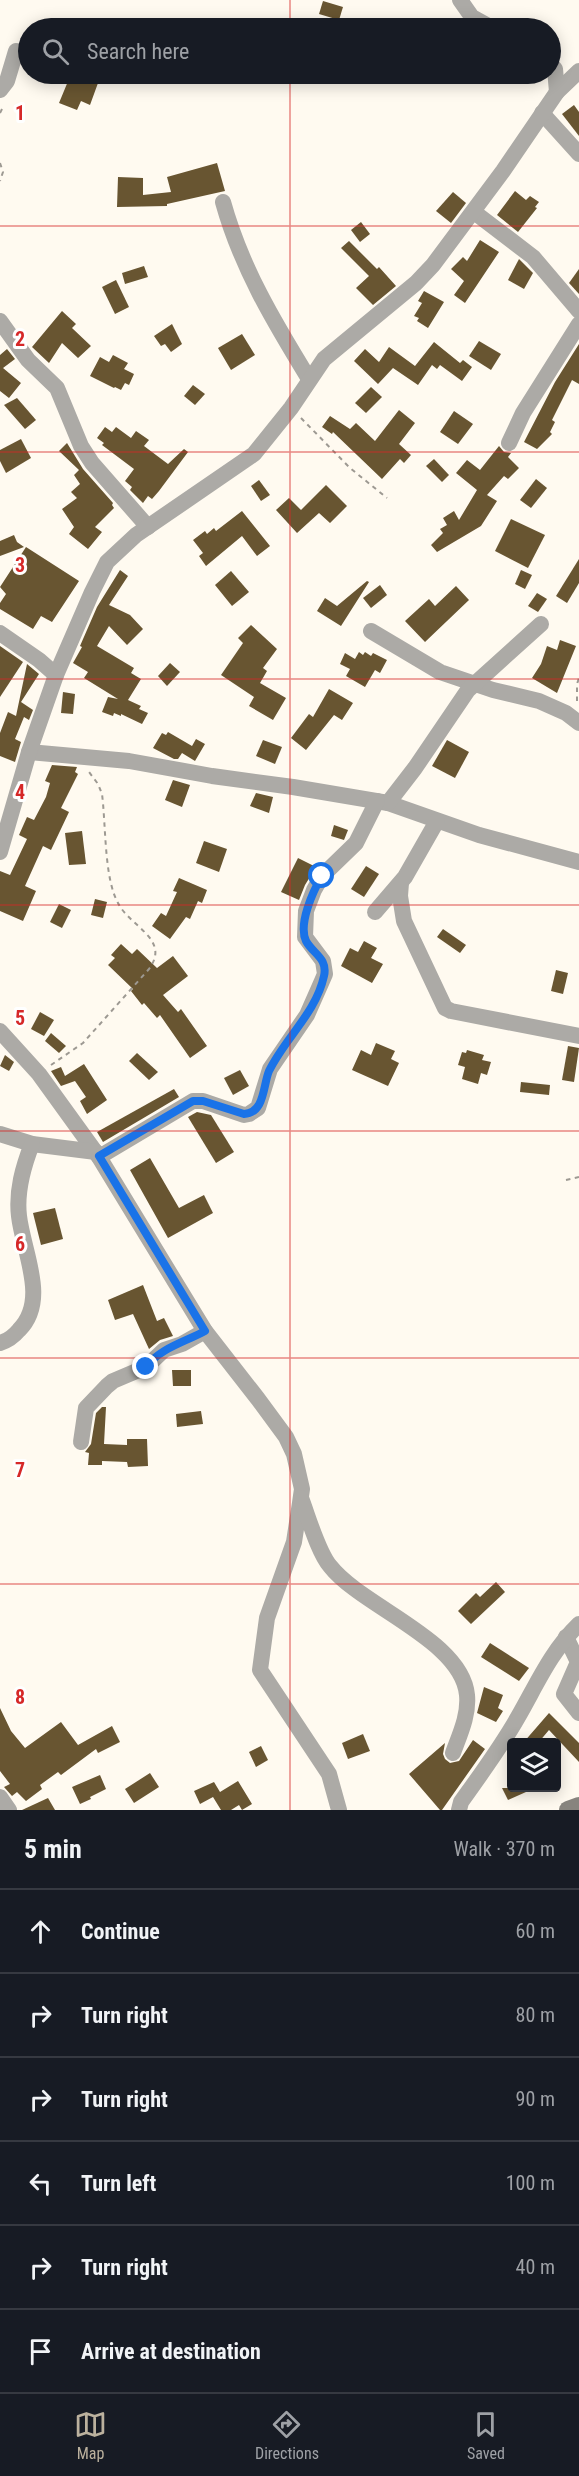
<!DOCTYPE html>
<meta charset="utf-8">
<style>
body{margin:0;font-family:"Roboto Condensed",sans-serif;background:#242831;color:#f1f3f6}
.controls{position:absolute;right:18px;bottom:18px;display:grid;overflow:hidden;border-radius:6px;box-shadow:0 3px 15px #0003}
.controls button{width:54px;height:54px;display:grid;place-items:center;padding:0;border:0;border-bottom:2px solid #363941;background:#171b24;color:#f1f3f6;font:30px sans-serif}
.stop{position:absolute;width:18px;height:18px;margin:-14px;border:4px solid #1a73e8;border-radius:50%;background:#fff}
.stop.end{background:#1a73e8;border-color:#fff;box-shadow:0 2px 6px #0008}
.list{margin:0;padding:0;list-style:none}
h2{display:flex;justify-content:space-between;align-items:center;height:78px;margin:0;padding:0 24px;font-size:26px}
h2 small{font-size:20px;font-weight:400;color:#9ea1a6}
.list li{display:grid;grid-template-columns:39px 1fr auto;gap:18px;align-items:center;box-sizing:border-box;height:84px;padding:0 24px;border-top:2px solid #363941}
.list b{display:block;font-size:22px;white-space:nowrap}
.list em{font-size:20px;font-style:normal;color:#9ea1a6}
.icon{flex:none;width:33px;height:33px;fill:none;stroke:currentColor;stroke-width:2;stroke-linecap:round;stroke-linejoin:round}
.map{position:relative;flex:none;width:579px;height:1810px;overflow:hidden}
.search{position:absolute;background:#171b24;box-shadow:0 3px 15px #0003;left:18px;right:18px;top:18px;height:66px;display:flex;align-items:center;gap:15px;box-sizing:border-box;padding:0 21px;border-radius:33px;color:#9ea1a6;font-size:22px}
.sheet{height:582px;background:#171b24}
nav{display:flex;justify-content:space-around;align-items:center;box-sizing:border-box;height:84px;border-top:2px solid #363941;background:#171b24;font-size:16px;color:#9ea1a6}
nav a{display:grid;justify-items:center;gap:3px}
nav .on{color:#bbb19e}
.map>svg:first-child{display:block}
</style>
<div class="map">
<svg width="579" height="1810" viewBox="0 0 579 1810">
<rect width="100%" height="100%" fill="#fffaf0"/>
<g fill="#685531">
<path d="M 323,1 L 343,7 L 339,20 L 319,14 Z"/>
<path d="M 71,74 L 98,83 L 90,105 L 81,101 L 77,110 L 59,103 Z"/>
<path d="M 574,105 L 579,112 L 579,136 L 562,114 Z"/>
<path d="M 217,163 L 225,191 L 167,204 L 167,206 L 117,207 L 118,177 L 143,178 L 143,195 L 171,192 L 167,177 Z"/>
<path d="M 515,191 L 526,200 L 530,196 L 539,202 L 535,207 L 537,208 L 518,232 L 497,215 Z"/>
<path d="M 453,192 L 466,203 L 451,223 L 436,211 Z"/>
<path d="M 361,222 L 370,234 L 360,242 L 351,230 Z"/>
<path d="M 480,240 L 499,252 L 465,303 L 454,295 L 464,281 L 451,269 L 463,257 L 467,261 Z"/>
<path d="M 349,241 L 377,269 L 379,267 L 396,286 L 373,305 L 356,288 L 369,276 L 341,248 Z"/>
<path d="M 519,259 L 533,273 L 524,289 L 508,280 Z"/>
<path d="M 144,266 L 148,277 L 125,284 L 122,273 Z"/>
<path d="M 579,269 L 579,294 L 569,283 Z"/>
<path d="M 116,280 L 129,307 L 115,314 L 102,287 Z"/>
<path d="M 424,291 L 444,302 L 428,328 L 417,321 L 419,318 L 414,316 L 422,303 L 418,301 Z"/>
<path d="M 62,311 L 76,324 L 72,328 L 91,346 L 78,358 L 62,343 L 49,363 L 32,347 Z"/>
<path d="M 172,324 L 182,344 L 171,352 L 165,344 L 161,346 L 154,336 Z"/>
<path d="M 242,334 L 255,355 L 231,370 L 218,348 Z"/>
<path d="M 479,341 L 501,354 L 491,370 L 469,356 Z"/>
<path d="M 434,342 L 460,363 L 463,360 L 472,367 L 462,381 L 440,365 L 437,369 L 432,365 L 418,385 L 393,368 L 378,384 L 354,361 L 365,349 L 379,362 L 389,347 L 415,366 Z"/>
<path d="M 579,344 L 579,384 L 572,380 L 552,420 L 555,422 L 550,432 L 552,434 L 537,449 L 524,442 L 555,382 Z"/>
<path d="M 7,349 L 15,359 L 3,368 L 21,383 L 9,398 L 0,391 L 0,355 Z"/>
<path d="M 113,355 L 128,363 L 124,369 L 134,374 L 129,385 L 125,383 L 121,390 L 115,387 L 114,388 L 90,376 L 100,357 L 109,362 Z"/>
<path d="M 193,385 L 205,394 L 195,405 L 184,396 Z"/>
<path d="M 371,387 L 382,397 L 366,413 L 355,403 Z"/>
<path d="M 17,398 L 36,420 L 25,429 L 4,405 Z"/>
<path d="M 399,410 L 415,423 L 399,444 L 411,455 L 404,463 L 400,459 L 382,479 L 333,432 L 332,434 L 322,427 L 330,416 L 350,429 L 356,423 L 375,441 Z"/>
<path d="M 454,411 L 473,424 L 458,444 L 440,432 Z"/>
<path d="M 105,427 L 112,432 L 116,427 L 131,438 L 136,431 L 149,440 L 144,446 L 168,464 L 184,449 L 188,452 L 159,491 L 152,499 L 148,496 L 143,503 L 130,490 L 132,487 L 125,481 L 134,469 L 102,445 L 104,443 L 97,438 Z"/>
<path d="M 21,439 L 31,458 L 6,473 L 0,461 L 0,450 Z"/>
<path d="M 67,443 L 83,469 L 113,503 L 112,505 L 114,508 L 95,527 L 102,532 L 88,549 L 69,534 L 74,527 L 62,509 L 77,498 L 71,492 L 80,484 L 74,475 L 79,470 L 59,451 Z"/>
<path d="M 499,446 L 504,452 L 511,453 L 508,457 L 519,468 L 508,479 L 504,476 L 487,495 L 497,501 L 481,526 L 437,552 L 431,545 L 443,533 L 440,529 L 447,525 L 443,518 L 454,511 L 459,520 L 477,490 L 456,473 L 467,460 L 480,470 Z"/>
<path d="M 434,459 L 449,475 L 442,482 L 426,466 Z"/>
<path d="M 536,479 L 547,488 L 531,508 L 520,500 Z"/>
<path d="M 259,480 L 270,495 L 261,501 L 251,486 Z"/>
<path d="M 326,485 L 347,506 L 330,523 L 319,513 L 297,533 L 276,510 L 289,498 L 301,510 Z"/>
<path d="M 242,511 L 270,546 L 257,556 L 242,536 L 206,566 L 199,556 L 203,553 L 193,540 L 205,531 L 207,534 L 214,528 L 216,531 Z"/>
<path d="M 511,519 L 545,535 L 528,568 L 495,551 Z"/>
<path d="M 14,535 L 17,542 L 24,547 L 0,556 L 0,541 Z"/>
<path d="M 26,547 L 79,581 L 52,622 L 41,616 L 33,629 L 0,609 L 0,603 L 6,594 L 0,587 Z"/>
<path d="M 579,559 L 579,583 L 567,603 L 556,596 Z"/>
<path d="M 120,570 L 128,576 L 109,605 L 130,615 L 143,629 L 127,645 L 109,626 L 97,646 L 134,668 L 131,673 L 141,679 L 128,700 L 141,706 L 139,709 L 148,713 L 142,724 L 121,714 L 121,716 L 114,713 L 113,716 L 102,712 L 108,697 L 118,699 L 84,678 L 88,672 L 73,663 L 82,647 L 80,646 L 97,607 Z"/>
<path d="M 521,570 L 532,575 L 525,589 L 515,584 Z"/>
<path d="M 231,571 L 249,592 L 232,606 L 215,585 Z"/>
<path d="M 367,581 L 369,582 L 341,626 L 317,611 L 325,598 L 337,606 Z"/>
<path d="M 380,585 L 387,595 L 371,608 L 363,598 Z"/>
<path d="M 456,586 L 469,600 L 425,642 L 405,621 L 429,599 L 435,606 Z"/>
<path d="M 537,593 L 547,599 L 538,612 L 528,606 Z"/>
<path d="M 251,625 L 277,649 L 263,668 L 267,671 L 260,683 L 286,698 L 273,720 L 249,706 L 254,697 L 221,675 L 243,643 L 238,638 Z"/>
<path d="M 560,640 L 576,646 L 557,693 L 532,678 L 541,664 L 547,646 L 557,650 Z"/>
<path d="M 0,646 L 23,662 L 0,697 Z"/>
<path d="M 359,652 L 363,655 L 365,652 L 371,656 L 373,653 L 387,660 L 380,673 L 375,670 L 365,687 L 346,676 L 350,669 L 340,664 L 345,653 L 355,659 Z"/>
<path d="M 170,663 L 180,672 L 167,686 L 158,676 Z"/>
<path d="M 27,664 L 39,674 L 21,702 L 33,710 L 29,720 L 24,717 L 15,739 L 21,742 L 15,762 L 0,756 L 0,733 L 8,712 L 16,716 Z"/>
<path d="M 329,689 L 353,703 L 342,720 L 334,715 L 306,750 L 291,738 L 309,714 L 313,717 Z"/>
<path d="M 63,692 L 75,694 L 73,714 L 61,713 Z"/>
<path d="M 168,732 L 192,746 L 196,739 L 205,744 L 195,761 L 182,753 L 178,759 L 174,759 L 153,748 L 162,733 L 166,735 Z"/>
<path d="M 263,740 L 282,747 L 275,764 L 256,756 Z"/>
<path d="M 447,740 L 469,752 L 455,778 L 432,766 Z"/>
<path d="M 52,765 L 77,767 L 75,772 L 78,774 L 61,808 L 69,812 L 51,850 L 43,846 L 25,886 L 36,891 L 23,921 L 0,911 L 0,871 L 10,875 L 27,839 L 19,835 L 27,817 L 34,820 L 46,797 L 50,783 L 45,781 Z"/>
<path d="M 173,780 L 190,785 L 182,807 L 165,800 Z"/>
<path d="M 256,793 L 273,797 L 269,813 L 250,806 Z"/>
<path d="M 334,825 L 348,830 L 344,840 L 331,836 Z"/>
<path d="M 82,831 L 86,864 L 69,865 L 65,833 Z"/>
<path d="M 204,841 L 227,849 L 219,872 L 196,863 Z"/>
<path d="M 298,858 L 316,867 L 305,885 L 299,900 L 281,892 Z"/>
<path d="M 366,866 L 379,874 L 364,897 L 351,889 Z"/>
<path d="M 179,878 L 207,890 L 202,903 L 198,901 L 190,919 L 186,917 L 170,939 L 152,926 L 161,913 L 166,916 L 177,892 L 173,891 Z"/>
<path d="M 95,899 L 107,902 L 103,918 L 91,915 Z"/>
<path d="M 59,904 L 71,910 L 62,928 L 50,922 Z"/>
<path d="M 443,929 L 466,945 L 460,953 L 437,937 Z"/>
<path d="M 364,941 L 377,948 L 371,958 L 383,964 L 372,983 L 341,966 L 350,948 L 358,952 Z"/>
<path d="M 121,944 L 132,954 L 137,949 L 157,968 L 173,956 L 188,976 L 163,995 L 178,1012 L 181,1009 L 207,1046 L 190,1058 L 160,1015 L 157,1018 L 144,1003 L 142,1005 L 131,991 L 133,989 L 108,965 L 115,958 L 111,955 Z"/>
<path d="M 556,970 L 568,973 L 563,994 L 551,991 Z"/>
<path d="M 40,1012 L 54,1020 L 44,1036 L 31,1029 Z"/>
<path d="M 51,1033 L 66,1046 L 59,1053 L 45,1041 Z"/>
<path d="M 376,1043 L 395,1051 L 391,1059 L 399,1063 L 388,1086 L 352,1070 L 361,1050 L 371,1055 Z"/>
<path d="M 568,1046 L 579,1048 L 574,1082 L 562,1080 Z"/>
<path d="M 467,1050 L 484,1055 L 482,1060 L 491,1062 L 487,1075 L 481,1073 L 478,1084 L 462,1079 L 465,1067 L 458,1065 L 462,1052 L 466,1053 Z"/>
<path d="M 137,1053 L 158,1072 L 149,1080 L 129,1061 Z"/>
<path d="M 5,1055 L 14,1062 L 9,1071 L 0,1066 Z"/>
<path d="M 84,1064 L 107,1100 L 87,1114 L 80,1101 L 86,1097 L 75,1081 L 61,1086 L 51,1071 L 61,1067 L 65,1076 Z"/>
<path d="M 240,1070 L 249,1086 L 233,1095 L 224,1078 Z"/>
<path d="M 521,1082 L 550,1085 L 549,1095 L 520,1092 Z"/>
<path d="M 174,1089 L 179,1097 L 103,1142 L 97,1132 Z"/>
<path d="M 197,1112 L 211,1115 L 234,1152 L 216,1163 L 188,1117 Z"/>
<path d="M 150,1158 L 179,1208 L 204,1195 L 213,1213 L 168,1238 L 130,1170 Z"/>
<path d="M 55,1208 L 63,1239 L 41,1245 L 33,1213 Z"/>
<path d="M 143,1285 L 157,1321 L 164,1318 L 173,1336 L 160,1340 L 149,1349 L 133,1314 L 115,1320 L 108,1300 Z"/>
<path d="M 172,1370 L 191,1370 L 191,1386 L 173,1386 Z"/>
<path d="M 102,1407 L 106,1407 L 104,1444 L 127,1445 L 127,1439 L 147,1439 L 148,1466 L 128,1467 L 127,1462 L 102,1461 L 102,1465 L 88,1465 L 89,1453 L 85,1452 L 91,1444 L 96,1413 Z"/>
<path d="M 201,1411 L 203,1424 L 177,1427 L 176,1414 Z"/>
<path d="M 496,1582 L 505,1592 L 471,1624 L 458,1611 L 476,1593 L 480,1597 Z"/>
<path d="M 490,1643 L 529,1668 L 519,1681 L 481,1657 Z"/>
<path d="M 484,1687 L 503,1695 L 498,1708 L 503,1711 L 496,1722 L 477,1713 Z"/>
<path d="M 0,1708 L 11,1731 L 25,1748 L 61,1722 L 78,1745 L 112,1726 L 120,1742 L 98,1753 L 96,1749 L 61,1775 L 58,1772 L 40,1785 L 42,1789 L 26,1801 L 17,1792 L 12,1796 L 4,1787 L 10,1784 L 0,1771 Z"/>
<path d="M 549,1713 L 579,1743 L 579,1762 L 549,1730 L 538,1743 L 523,1743 Z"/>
<path d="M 363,1734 L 370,1751 L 348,1759 L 342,1743 Z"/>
<path d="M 473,1740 L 485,1749 L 442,1810 L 440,1810 L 409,1774 L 445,1743 L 443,1754 L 445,1759 L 450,1763 L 459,1761 Z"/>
<path d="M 261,1746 L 268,1760 L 256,1767 L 249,1752 Z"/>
<path d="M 150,1773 L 159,1787 L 134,1803 L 125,1789 Z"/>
<path d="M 100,1775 L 106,1789 L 90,1797 L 91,1799 L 80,1804 L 72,1787 Z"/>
<path d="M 238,1781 L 252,1804 L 242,1810 L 239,1805 L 231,1810 L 221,1810 L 213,1797 L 200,1804 L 194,1791 L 214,1782 L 220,1792 Z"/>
<path d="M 502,1788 L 535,1788 L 508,1800 Z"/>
<path d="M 48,1798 L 55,1810 L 22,1810 Z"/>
</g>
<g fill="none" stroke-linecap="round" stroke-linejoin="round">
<g stroke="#9d9992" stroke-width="2" stroke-dasharray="4.5 4.5" stroke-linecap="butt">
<path d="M 0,113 L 4,105"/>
<path d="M 0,163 L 3,172 L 0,181"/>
<path d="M 301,418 L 350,468 L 387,498"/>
<path d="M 577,701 L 577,684 L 579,678"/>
<path d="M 51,1065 L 83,1043 L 149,969 C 171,939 130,927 118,903 C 104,878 106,825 102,794 L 98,784 L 89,772"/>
<path d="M 566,1180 L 579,1177"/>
</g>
<g stroke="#acaaa6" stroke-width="16">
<path d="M 460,0 L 472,17 L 492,28"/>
<path d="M 550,63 L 555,69 L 557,92"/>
<path d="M 0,90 L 7,81 L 16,51"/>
<path d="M 542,113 L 579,154"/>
<path d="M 223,202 C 241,267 274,322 309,379"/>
<path d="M 474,212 L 533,257 L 579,311"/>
<path d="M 0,321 L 28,360 L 57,388 L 81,446 L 92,463 L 148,527"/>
<path d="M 509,443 L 523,413 L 579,324"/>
<path d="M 371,631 L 440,672 L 493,690 L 539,701 L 566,713 L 579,723"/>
<path d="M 0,633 L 39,660 L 56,675"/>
<path d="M 29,752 L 129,761 L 212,776 L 293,787 L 388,803 L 479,835 L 579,862"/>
<path d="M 388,803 L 415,768 L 468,690 L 541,624"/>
<path d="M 0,852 L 29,752 L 56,675 L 92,592 L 107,562 L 136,535 L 254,454 L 291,408 L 324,359 L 416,283 L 433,265 L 503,171 L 557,92 L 579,71"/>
<path d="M 401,883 L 400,896 L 404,921 L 445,1008 L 451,1011 L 579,1036"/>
<path d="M 375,912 L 405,877 L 437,821"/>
<path d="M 0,1031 L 39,1074 L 99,1157 L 205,1331 L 258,1399 L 286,1437 L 294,1454 L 302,1489 L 300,1503 L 294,1542 L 267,1618 L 260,1670 L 329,1774 L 339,1810"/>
<path d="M 0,1134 L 32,1144 L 96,1152"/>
<path d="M 99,1157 L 193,1101 L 203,1101 L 244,1115 L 249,1114 L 258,1108 L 270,1069 L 307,1015 L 322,981 L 325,974 L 323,961 L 305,937 L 306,911 L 314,890 L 322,876 L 356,843 L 377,801"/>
<path d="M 0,1343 C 7,1341 14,1336 19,1330 C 49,1300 23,1252 19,1216 C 16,1191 23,1167 32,1144"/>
<path d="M 81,1442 L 86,1408 L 107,1386 L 113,1381 L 146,1367 L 164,1350 L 182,1344 L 205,1331"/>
<path d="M 301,1498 C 308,1516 318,1552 330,1566 C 362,1607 462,1640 467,1695 C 469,1715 460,1734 453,1753"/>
<path d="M 566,1637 L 578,1662 L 564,1694 L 579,1713"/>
<path d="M 0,1797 L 9,1810"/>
<path d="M 459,1810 L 461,1802 C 481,1774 501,1747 518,1717 C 537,1684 551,1651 579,1624"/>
</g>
<path stroke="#87847e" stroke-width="18" d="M 568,1810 L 579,1806"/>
</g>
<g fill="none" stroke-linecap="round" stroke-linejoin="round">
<path stroke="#1a73e8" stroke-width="8" d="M 146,1367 C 160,1348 185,1342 205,1331 L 99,1156 L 193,1101 L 203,1101 L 244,1114 C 265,1113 263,1085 269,1071 C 285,1038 316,1013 324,976 C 328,958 313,954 306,941 C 298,924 313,891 322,876"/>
</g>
<path fill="none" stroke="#d62828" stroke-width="1.5" stroke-opacity="0.55" d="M 290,0 L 290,28M 290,74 L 290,1810M 0,226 L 579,226M 0,452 L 579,452M 0,679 L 579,679M 0,905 L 579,905M 0,1131 L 579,1131M 0,1358 L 579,1358M 0,1584 L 579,1584"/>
<g font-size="20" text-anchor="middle" font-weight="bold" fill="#d62828" stroke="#fff" stroke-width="6" stroke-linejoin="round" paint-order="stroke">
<text x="20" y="120">1</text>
<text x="20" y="346">2</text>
<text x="20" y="572">3</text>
<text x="20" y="799">4</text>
<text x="20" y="1025">5</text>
<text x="20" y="1251">6</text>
<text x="20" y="1477">7</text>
<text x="20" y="1704">8</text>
</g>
</svg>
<div class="controls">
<button><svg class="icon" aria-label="layers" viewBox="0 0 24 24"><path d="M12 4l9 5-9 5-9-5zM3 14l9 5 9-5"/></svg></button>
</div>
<div class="stop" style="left:322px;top:876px"></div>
<div class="stop end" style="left:146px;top:1367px"></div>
<div class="search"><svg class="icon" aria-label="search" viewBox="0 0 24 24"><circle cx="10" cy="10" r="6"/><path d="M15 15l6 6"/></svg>Search here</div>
</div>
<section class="sheet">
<h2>5 min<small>Walk · 370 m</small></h2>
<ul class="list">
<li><svg class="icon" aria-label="ahead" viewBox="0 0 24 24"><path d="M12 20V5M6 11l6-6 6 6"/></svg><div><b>Continue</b></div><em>60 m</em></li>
<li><svg class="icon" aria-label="right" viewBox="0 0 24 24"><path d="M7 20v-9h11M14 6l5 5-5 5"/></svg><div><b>Turn right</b></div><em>80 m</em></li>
<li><svg class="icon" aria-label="right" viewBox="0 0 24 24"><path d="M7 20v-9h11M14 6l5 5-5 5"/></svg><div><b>Turn right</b></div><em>90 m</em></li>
<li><svg class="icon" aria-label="left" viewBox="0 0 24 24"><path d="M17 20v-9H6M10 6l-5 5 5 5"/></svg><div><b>Turn left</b></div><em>100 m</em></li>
<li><svg class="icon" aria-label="right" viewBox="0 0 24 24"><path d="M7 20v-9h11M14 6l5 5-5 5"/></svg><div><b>Turn right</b></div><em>40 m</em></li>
<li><svg class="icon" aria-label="arrive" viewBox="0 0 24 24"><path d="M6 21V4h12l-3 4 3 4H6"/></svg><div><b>Arrive at destination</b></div></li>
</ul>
</section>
<nav>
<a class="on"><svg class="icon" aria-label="map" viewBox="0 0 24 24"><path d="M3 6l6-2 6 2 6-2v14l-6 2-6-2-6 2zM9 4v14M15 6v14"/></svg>Map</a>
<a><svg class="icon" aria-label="directions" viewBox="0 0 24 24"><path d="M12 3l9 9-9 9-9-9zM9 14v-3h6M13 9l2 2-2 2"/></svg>Directions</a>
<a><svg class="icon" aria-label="saved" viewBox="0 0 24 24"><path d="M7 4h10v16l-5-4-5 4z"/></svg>Saved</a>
</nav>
